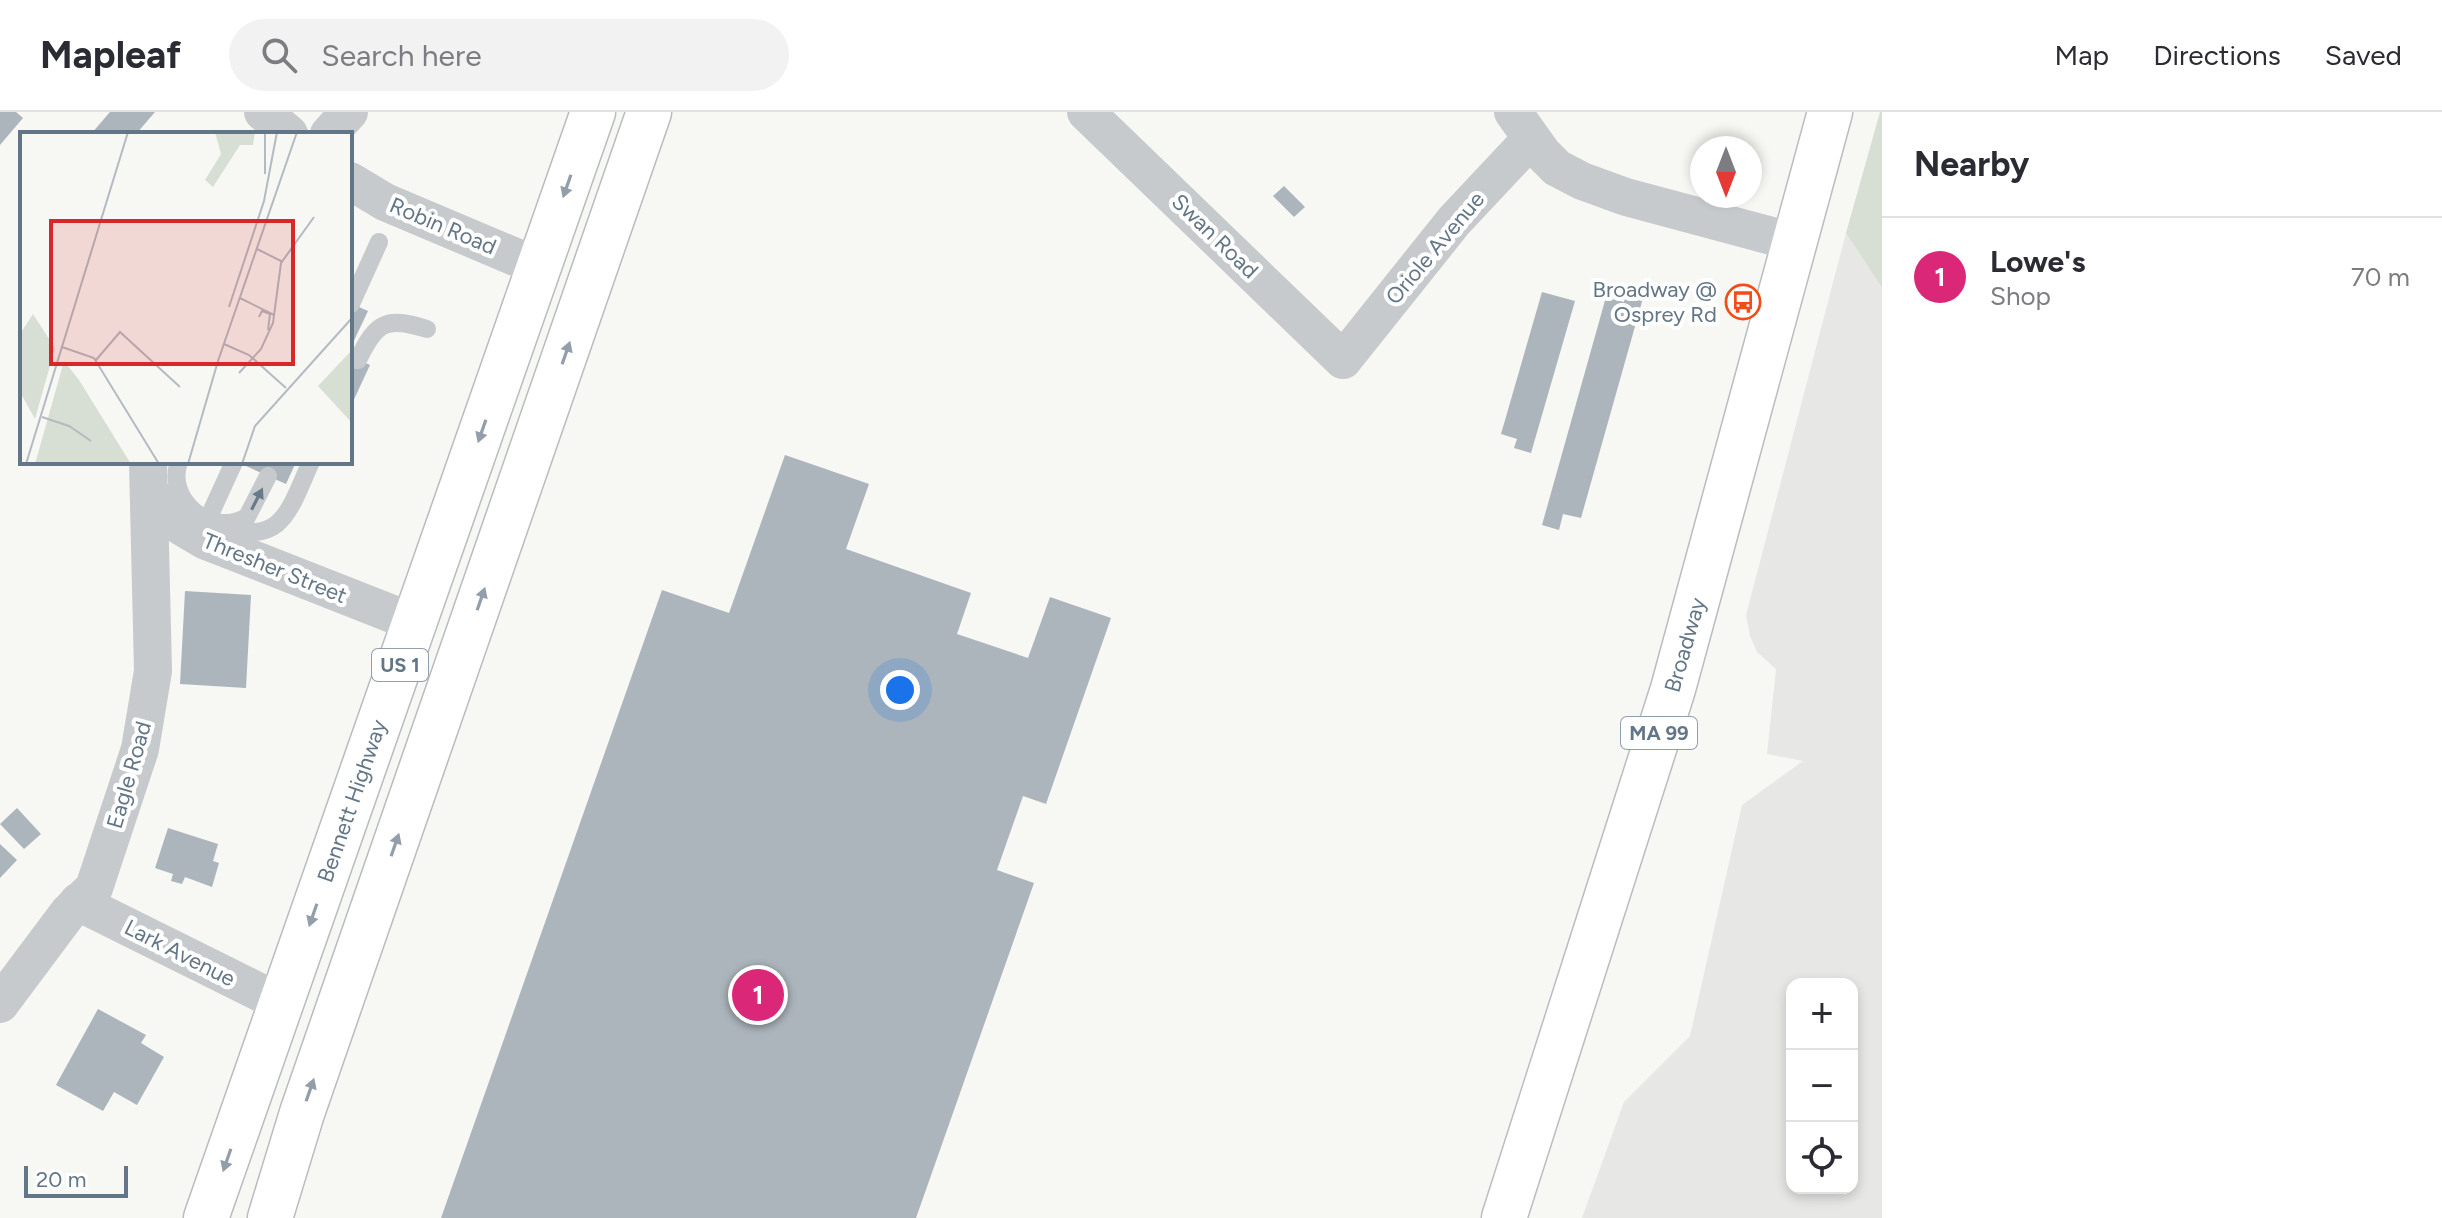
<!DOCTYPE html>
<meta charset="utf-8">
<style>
body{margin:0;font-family:Figtree,sans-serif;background:#f2f2f3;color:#2b2b33}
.controls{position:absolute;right:24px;bottom:24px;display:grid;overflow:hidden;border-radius:16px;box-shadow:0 4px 12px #0003}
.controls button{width:72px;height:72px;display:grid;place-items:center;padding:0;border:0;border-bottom:2px solid #e1e1e2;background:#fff;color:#2b2b33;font:40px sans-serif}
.compass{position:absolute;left:1690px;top:24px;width:72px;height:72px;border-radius:50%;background:#fff;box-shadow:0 4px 12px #0003;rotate:180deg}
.scale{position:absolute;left:24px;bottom:20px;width:104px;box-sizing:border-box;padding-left:8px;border:4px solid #637687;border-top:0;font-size:22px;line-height:28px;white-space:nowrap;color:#637687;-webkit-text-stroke:6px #fff;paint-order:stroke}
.you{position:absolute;left:900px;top:578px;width:28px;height:28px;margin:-20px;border:6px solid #fff;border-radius:50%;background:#1a73e8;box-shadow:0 0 0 12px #1a73e833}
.badge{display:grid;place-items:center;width:52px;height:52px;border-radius:50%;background:#db2777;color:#fff;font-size:26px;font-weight:700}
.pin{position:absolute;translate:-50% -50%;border:4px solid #fff;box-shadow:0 2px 8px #0006}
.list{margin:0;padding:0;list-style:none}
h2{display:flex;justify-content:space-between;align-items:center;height:104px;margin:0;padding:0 32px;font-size:34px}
h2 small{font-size:26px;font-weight:400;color:#7c7c81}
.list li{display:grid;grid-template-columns:52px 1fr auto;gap:24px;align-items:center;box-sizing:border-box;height:120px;padding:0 32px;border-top:2px solid #e1e1e2}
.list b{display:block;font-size:30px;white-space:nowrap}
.list p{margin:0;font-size:26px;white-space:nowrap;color:#7c7c81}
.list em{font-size:26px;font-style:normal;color:#7c7c81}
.icon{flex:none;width:44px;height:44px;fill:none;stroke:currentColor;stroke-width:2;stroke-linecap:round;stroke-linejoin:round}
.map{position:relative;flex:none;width:1882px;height:1106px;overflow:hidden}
header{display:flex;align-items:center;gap:48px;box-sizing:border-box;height:112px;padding:0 40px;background:#fff;border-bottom:2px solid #e1e1e2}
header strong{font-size:38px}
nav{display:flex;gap:44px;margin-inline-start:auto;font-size:28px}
.search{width:560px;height:72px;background:#f2f2f3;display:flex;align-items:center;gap:20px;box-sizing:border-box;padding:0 28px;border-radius:44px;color:#7c7c81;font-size:30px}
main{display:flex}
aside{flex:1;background:#fff}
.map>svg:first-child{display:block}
</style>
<header>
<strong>Mapleaf</strong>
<div class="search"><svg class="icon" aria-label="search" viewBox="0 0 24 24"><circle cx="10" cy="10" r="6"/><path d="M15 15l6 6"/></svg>Search here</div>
<nav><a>Map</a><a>Directions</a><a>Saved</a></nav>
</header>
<main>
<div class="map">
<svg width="1882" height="1106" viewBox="0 0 1882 1106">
<rect width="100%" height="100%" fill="#f7f7f3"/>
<path fill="#e7e8e6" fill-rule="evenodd" d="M 1846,121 L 1882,176 L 1882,1106 L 1582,1106 L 1624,990 L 1690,924 L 1742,693 L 1803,649 L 1767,642 L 1776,557 L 1757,540 L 1750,524 L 1746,503 ZM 1792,872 L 1852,872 L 1852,1076 L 1792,1076 Z"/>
<path fill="#d7dfd4" d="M 1880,0 L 1882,0 L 1882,176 L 1846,121 Z"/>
<g fill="#acb5bb">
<path d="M 0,0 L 16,0 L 23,6 L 0,33 Z"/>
<path d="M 110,0 L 155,0 L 136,22 L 91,22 Z"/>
<path d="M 1284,74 L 1305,95 L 1294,105 L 1273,84 Z"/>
<path d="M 1542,180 L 1575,189 L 1531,341 L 1514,336 L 1517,327 L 1501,322 Z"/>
<path d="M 1626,182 L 1643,186 L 1581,406 L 1563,402 L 1559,418 L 1542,413 L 1606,185 L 1624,190 Z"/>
<path d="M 350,191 L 368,199 L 350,237 Z"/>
<path d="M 350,244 L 370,253 L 350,296 Z"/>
<path d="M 785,343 L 869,372 L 846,437 L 971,481 L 957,522 L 1028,546 L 1050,485 L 1111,506 L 1046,692 L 1023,684 L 997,758 L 1034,771 L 916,1106 L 441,1106 L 662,478 L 729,501 Z"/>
<path d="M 237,350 L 296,350 L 286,372 Z"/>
<path d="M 185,479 L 251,483 L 246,576 L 180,572 Z"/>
<path d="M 17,696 L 41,722 L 24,737 L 0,712 Z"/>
<path d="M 168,716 L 218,732 L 213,749 L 219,751 L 212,775 L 185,765 L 182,772 L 171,769 L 173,762 L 155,756 Z"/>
<path d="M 0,732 L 17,748 L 0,766 Z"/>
<path d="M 98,897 L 146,923 L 141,931 L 164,945 L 137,993 L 114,980 L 103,999 L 56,973 Z"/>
</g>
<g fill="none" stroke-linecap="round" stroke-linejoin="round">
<g stroke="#b9bdc1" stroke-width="47">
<path id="primary" d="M 1504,1106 L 1673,577 L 1830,0"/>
</g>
<g stroke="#b8bcbf" stroke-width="47">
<g id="trunk">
<path d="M 206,1106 L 593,0"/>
<path d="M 270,1106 L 302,1001 L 649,0"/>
</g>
</g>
<g stroke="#c6cacd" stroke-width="18">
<path d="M 351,192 L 379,130"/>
<path d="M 358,248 C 376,210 386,204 427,217"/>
<path d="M 179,350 C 165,388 212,426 247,405 L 268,364"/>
<path d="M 208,407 L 234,350"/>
<path d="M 223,414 C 283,436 290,395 311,350"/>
</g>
<g stroke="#c6cacd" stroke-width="38">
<path d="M 263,0 L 289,22"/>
<path d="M 1086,0 L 1343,248 L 1454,109 L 1531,27"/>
<path d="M 1513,0 L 1543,42 L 1557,56 L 1582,69 L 1626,85 L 1794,130"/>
<path d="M 329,22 L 349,0"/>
<path d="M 350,69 L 385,90 L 539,155"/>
<path d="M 149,380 L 182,415 L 204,428 L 415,511"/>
<path d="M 78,790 L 281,891"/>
<path d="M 0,892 L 68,801 L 94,776 L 140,637 L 153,559 L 148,350"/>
</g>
<use href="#primary" stroke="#fff" stroke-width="44"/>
<use href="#trunk" stroke="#fff" stroke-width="44"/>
</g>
<defs><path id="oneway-solid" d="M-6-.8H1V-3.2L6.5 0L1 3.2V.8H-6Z" transform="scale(2)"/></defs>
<g fill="#929fab">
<use href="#oneway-solid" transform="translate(567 74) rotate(109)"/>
<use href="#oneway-solid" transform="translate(566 241) rotate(-71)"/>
<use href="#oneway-solid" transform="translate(482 319) rotate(109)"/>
<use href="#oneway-solid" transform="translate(481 487) rotate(-71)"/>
<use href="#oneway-solid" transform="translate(395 733) rotate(-71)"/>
<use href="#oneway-solid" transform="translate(313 803) rotate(109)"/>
<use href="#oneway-solid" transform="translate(310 978) rotate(-71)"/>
<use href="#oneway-solid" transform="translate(227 1048) rotate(109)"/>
</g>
<use fill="#687a8a" href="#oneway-solid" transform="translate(257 387) rotate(-63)"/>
<defs>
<g id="bus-ring" transform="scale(1.8)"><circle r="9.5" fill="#fff" stroke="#f24c17" stroke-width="1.5"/><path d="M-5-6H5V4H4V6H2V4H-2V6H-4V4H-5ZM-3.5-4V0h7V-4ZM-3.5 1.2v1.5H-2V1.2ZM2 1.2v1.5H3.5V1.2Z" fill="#f24c17"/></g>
</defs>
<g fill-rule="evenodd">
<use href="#bus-ring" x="1743" y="190"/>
</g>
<g text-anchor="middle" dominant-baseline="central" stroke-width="8" stroke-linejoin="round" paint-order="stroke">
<g fill="#fff" stroke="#929fab" stroke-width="2">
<rect x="372" y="537" width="56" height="32" rx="6"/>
<rect x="1621" y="605" width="76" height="32" rx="6"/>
</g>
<g font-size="20" font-weight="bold" fill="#637687">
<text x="400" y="553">US 1</text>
<text x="1659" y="621">MA 99</text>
</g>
<g font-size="22" fill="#637687" stroke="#fff">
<text transform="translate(443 114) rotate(23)">Robin Road</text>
<text transform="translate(1215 124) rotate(44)">Swan Road</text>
<text transform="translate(1435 136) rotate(-50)">Oriole Avenue</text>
<text transform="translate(275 456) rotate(22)">Thresher Street</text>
<text transform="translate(1685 533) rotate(-74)">Broadway</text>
<text transform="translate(129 663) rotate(-74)">Eagle Road</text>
<text transform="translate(352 689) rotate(-71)">Bennett Highway</text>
<text transform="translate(180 841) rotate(27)">Lark Avenue</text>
</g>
<g font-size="22" fill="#637687" stroke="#fff" text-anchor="end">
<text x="1717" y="177">Broadway @<tspan x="1717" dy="25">Osprey Rd</tspan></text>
</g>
</g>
<g transform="translate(20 20)">
<rect width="332" height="332" fill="#f7f7f3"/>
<path d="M 195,0 L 235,0 L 233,13 L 220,13 L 193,55 L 185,48 L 201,22 ZM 13,182 L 35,216 L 15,287 L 0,260 L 0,202 ZM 332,218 L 332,291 L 298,254 ZM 44,229 L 59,248 L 111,332 L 15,332 Z" fill="#d7dfd4"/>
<path fill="none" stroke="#b3bbc2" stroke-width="2" d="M 245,0 L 245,42M 237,117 L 263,130M 220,166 L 254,183M 209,175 L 244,69 L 257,0M 239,185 L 242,179 L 250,182 L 248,198M 204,212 L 229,223 L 266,256M 42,215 L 74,226 L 139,332M 76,228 L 100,200 L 160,255M 219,241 L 241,217 L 253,191 L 261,131 L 294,85M 22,285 L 49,294 L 71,309M 6,332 L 108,0M 168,332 L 198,229 L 277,0M 222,332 L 235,294 L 332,186"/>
<path fill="#d62828" fill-opacity="0.15" stroke="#d62828" stroke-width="4" d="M 31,89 L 273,89 L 273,232 L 31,232 Z"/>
<rect width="332" height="332" fill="none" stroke="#637687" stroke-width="4"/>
</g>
</svg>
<div class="controls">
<button>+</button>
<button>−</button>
<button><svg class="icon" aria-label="locate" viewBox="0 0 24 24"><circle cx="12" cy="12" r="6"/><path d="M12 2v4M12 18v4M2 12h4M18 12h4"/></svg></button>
</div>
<svg class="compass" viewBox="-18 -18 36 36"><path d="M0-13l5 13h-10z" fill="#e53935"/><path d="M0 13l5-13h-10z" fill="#7c7c81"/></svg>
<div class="scale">20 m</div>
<div class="you"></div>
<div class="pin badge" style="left:758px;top:883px">1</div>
</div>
<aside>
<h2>Nearby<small></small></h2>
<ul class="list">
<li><span class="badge">1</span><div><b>Lowe's</b><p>Shop</p></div><em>70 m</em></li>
</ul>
</aside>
</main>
